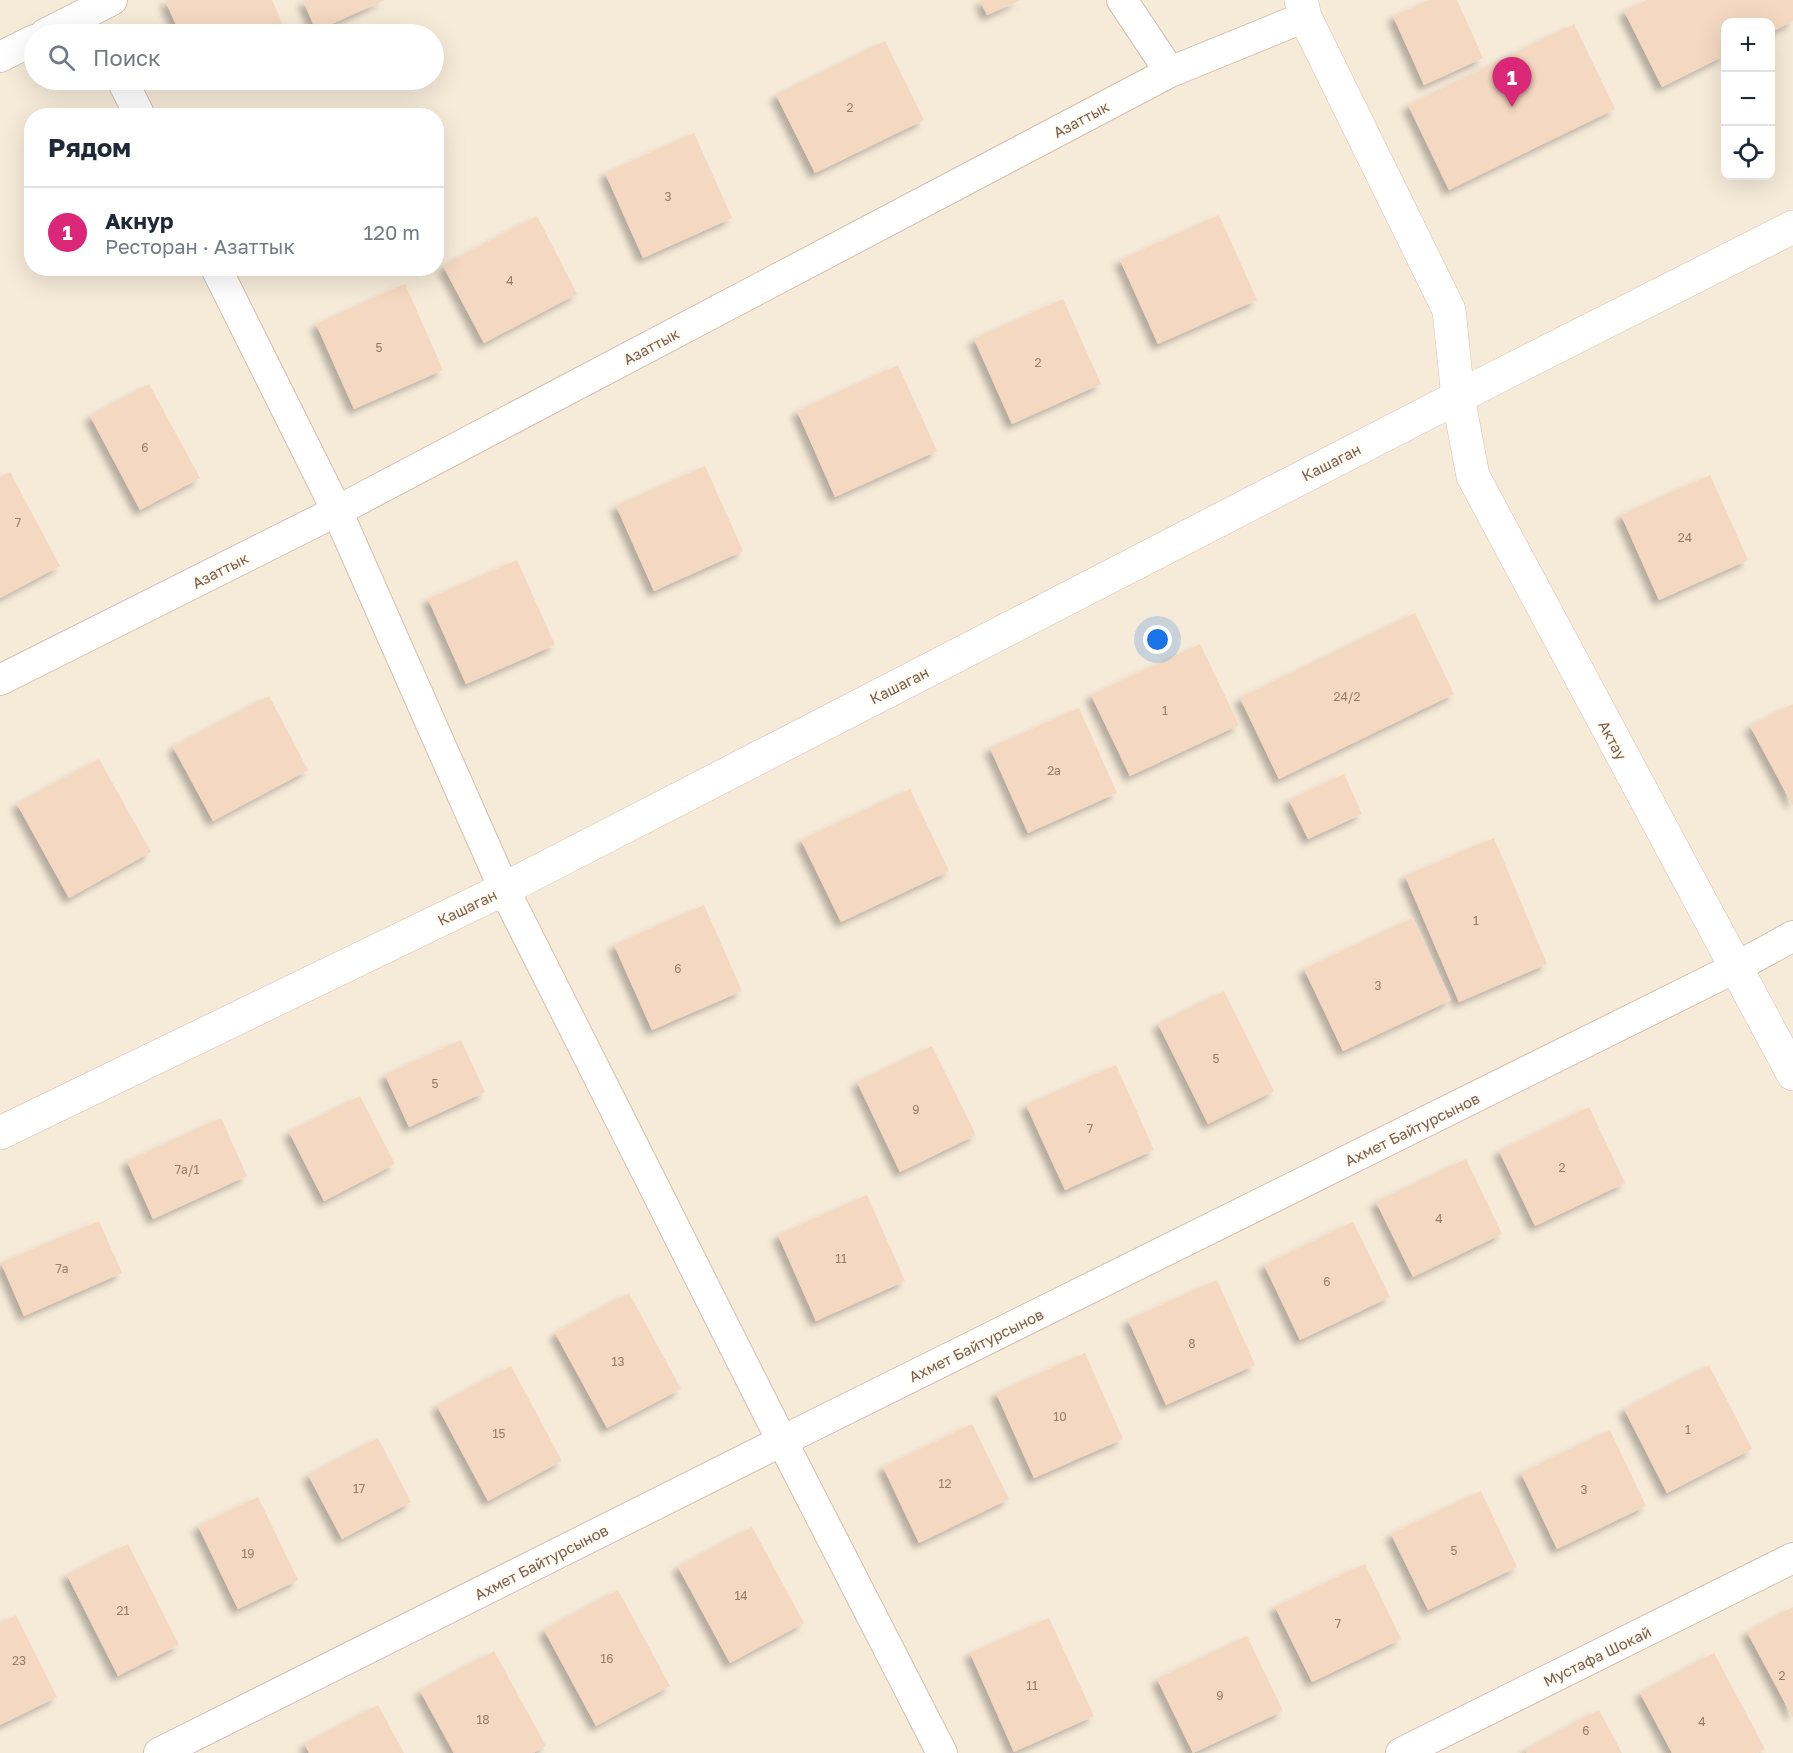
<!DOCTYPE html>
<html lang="ru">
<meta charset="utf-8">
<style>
body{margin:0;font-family:"Golos Text",sans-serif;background:#f2f2f3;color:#1f2937}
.controls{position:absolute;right:18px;top:18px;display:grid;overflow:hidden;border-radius:12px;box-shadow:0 6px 24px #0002}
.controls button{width:54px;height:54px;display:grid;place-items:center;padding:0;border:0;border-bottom:2px solid #e0e1e3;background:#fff;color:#1f2937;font:30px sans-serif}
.you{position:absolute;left:1158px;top:640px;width:21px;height:21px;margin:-15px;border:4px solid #fff;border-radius:50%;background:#1a73e8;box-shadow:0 0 0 9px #1a73e833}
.badge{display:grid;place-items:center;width:39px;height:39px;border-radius:50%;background:#db2777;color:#fff;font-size:20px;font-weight:700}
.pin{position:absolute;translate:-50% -50px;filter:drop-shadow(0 2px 3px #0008)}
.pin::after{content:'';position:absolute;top:32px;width:21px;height:18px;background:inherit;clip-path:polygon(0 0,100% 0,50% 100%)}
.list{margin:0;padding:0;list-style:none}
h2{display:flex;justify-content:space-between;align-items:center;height:78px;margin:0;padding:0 24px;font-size:26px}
h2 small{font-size:20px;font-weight:400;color:#747a83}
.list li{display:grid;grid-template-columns:39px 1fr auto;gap:18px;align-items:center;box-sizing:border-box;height:90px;padding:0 24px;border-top:2px solid #e0e1e3}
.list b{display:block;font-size:22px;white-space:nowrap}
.list p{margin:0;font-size:20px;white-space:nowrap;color:#747a83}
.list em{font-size:20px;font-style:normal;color:#747a83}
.icon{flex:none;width:33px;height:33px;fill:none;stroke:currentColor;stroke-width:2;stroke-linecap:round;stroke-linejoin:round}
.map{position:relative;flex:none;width:1793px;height:1753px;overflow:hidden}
.search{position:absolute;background:#fff;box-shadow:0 6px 24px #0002;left:24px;top:24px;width:420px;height:66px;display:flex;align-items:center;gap:15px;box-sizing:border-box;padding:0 21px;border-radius:33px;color:#747a83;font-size:22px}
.panel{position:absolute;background:#fff;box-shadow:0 6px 24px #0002;left:24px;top:108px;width:420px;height:168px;border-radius:24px}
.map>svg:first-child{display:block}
</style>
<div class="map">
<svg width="1793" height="1753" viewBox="0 0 1793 1753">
<defs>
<filter id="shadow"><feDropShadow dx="-5.5" dy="5.5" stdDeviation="3" flood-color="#0004"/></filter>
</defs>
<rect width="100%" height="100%" fill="#fdf7eb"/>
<path fill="#f6ead8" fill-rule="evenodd" d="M 0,0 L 1793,0 L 1793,1753 L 0,1753 ZM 1726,22 L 1770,22 L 1770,176 L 1726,176 ZM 34,34 L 434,34 L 434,80 L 34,80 ZM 32,116 L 436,116 L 436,268 L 32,268 Z"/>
<g fill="#f4d8c1" filter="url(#shadow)">
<path d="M 165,0 L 272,0 L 287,34 L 180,34 Z"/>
<path d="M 303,0 L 385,0 L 316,31 Z"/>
<path d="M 980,0 L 1021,0 L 987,15 Z"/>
<path d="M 1430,0 L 1457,0 L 1483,58 L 1424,85 L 1393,16 Z"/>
<path d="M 1647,0 L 1793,0 L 1793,21 L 1770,33 L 1770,22 L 1726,22 L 1726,55 L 1662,87 L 1624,11 Z"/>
<path d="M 1574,24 L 1615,109 L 1449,190 L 1408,105 Z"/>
<path d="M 885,41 L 924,120 L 815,173 L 776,95 Z"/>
<path d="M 694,133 L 732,218 L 643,258 L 605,173 Z"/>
<path d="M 1219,215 L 1257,300 L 1158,344 L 1120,260 Z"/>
<path d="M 537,216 L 577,294 L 484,343 L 443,266 Z"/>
<path d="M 405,284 L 443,370 L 354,409 L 316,324 Z"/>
<path d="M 1063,299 L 1101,384 L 1012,424 L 974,339 Z"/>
<path d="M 898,365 L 937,451 L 835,497 L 797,411 Z"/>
<path d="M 149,384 L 200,478 L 140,510 L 90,416 Z"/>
<path d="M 705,466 L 743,551 L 654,591 L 616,506 Z"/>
<path d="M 10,472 L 60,566 L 0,598 L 0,477 Z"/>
<path d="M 1710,475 L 1748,560 L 1659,600 L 1621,515 Z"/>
<path d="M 517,560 L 555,645 L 466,684 L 428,599 Z"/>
<path d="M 1415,613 L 1454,694 L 1279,779 L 1240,698 Z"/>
<path d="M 1200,644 L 1239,725 L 1130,776 L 1091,695 Z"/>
<path d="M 269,696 L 308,770 L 213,821 L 173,747 Z"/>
<path d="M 1793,704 L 1793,806 L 1750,726 Z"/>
<path d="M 1079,708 L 1117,793 L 1028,833 L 990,748 Z"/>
<path d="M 99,759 L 151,852 L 69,898 L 17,804 Z"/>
<path d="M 1344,774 L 1362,814 L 1308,839 L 1289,800 Z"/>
<path d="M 910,789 L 949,871 L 841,922 L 801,840 Z"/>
<path d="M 1494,838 L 1547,964 L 1459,1002 L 1405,876 Z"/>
<path d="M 704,905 L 742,991 L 652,1030 L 614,945 Z"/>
<path d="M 1413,918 L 1451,1000 L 1343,1051 L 1304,969 Z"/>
<path d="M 1224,991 L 1274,1091 L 1208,1124 L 1158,1024 Z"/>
<path d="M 461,1040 L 485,1092 L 409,1127 L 385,1075 Z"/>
<path d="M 932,1046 L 976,1135 L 900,1172 L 857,1082 Z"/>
<path d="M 1116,1065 L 1154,1150 L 1065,1190 L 1026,1105 Z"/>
<path d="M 360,1096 L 395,1164 L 324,1201 L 289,1132 Z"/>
<path d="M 1589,1107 L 1625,1183 L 1535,1226 L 1499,1151 Z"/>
<path d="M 221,1118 L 247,1176 L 153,1219 L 127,1161 Z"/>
<path d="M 1466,1159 L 1502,1234 L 1413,1277 L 1376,1202 Z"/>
<path d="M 867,1195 L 905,1281 L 816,1321 L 778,1235 Z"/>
<path d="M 99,1221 L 122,1273 L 24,1316 L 1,1263 Z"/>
<path d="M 1353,1222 L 1390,1297 L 1300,1340 L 1264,1265 Z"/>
<path d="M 1217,1280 L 1255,1365 L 1166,1405 L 1128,1320 Z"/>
<path d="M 629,1293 L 681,1389 L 607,1428 L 555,1333 Z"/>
<path d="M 1085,1353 L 1123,1439 L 1034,1478 L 996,1393 Z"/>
<path d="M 1709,1365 L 1752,1449 L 1667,1493 L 1624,1409 Z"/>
<path d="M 511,1366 L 562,1461 L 488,1501 L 437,1406 Z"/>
<path d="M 972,1424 L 1009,1499 L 919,1543 L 883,1467 Z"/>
<path d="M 1610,1430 L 1646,1506 L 1557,1549 L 1521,1473 Z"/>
<path d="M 378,1438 L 411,1502 L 342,1539 L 308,1475 Z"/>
<path d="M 1481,1491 L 1517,1567 L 1428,1610 L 1391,1534 Z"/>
<path d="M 258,1497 L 298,1580 L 238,1609 L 198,1526 Z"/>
<path d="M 752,1527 L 804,1623 L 730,1663 L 678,1567 Z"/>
<path d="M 128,1544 L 179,1645 L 118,1676 L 67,1575 Z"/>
<path d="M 1365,1564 L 1401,1639 L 1312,1682 L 1275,1607 Z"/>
<path d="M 618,1590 L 670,1686 L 596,1726 L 544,1630 Z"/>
<path d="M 1793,1607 L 1793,1718 L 1747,1632 Z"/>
<path d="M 16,1615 L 57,1697 L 0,1725 L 0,1623 Z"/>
<path d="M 1049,1618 L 1094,1716 L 1014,1752 L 970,1653 Z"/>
<path d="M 1247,1636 L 1283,1711 L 1193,1753 L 1157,1679 Z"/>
<path d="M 494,1651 L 546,1746 L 533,1753 L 454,1753 L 420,1691 Z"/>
<path d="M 1714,1653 L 1765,1749 L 1757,1753 L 1672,1753 L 1640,1693 Z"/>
<path d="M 378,1705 L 404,1753 L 309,1753 L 305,1744 Z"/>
<path d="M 1599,1710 L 1622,1753 L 1527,1753 L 1525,1750 Z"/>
</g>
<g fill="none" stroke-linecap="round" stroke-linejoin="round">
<g stroke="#d2c0ae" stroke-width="32">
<g id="street">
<path d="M 1122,0 L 1170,72"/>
<path d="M 45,34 L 112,0"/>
<path d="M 0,57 L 34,40"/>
<path d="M 122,80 L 140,116"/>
<path d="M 216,268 L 337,511 L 504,889 L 782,1441 L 942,1753"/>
<path d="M 0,680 L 337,511 L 1170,72 L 1305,17"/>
<path d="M 159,1753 L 782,1441 L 1735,968 L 1793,936"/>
<path d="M 1401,1753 L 1793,1558"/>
</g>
</g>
<g stroke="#d7c2ae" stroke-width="34">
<g id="secondary">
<path d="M 1301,0 L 1305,17 L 1449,310 L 1458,397 L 1473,476 L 1793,1074"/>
<path d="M 0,1133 L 504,889 L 1491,380 L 1793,227"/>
</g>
</g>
<use href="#street" stroke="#fff" stroke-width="30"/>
<use href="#secondary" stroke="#fff" stroke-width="33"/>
</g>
<g text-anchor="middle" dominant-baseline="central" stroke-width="4.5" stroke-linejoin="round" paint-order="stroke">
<g font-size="12" fill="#997c68">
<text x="850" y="107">2</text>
<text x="668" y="196">3</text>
<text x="510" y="280">4</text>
<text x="379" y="347">5</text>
<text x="1038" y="362">2</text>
<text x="145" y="447">6</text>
<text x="18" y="522">7</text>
<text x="1685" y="537">24</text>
<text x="1347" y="696">24/2</text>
<text x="1165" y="710">1</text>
<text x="1054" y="770">2а</text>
<text x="1476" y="920">1</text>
<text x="678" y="968">6</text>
<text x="1378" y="985">3</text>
<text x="1216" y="1058">5</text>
<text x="435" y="1083">5</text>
<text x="916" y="1109">9</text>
<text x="1090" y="1128">7</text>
<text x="1562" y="1167">2</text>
<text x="187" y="1169">7а/1</text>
<text x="1439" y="1218">4</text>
<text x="841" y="1258">11</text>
<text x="62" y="1268">7а</text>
<text x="1327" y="1281">6</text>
<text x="1192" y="1343">8</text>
<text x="618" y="1361">13</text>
<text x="1060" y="1416">10</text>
<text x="1688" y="1429">1</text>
<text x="499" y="1433">15</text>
<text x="945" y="1483">12</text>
<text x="359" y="1488">17</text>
<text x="1584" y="1489">3</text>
<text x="1454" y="1550">5</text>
<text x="248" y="1553">19</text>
<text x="741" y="1595">14</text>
<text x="123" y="1610">21</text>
<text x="1338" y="1623">7</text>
<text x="607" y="1658">16</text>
<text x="19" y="1660">23</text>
<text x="1782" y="1675">2</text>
<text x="1032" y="1685">11</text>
<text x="1220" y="1695">9</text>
<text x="483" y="1719">18</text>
<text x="1702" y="1721">4</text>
<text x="1586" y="1730">6</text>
</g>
<g font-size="15" fill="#7b5e4b" stroke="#fffbf2">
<text transform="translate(1081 119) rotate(-28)">Азаттык</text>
<text transform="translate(651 346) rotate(-28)">Азаттык</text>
<text transform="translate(1331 462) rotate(-27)">Кашаган</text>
<text transform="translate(220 570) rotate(-27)">Азаттык</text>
<text transform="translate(899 685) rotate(-27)">Кашаган</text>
<text transform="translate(1613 740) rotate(62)">Актау</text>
<text transform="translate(467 907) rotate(-26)">Кашаган</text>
<text transform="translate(1412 1129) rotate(-26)">Ахмет Байтурсынов</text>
<text transform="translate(976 1345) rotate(-26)">Ахмет Байтурсынов</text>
<text transform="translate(541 1562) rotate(-27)">Ахмет Байтурсынов</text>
<text transform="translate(1597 1656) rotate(-26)">Мустафа Шокай</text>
</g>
</g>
</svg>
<div class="controls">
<button>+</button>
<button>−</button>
<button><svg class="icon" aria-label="locate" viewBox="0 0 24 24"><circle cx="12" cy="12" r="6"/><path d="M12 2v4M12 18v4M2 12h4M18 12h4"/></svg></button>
</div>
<div class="you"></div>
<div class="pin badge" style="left:1512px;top:107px">1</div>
<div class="search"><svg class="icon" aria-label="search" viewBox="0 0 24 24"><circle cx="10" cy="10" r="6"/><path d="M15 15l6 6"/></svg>Поиск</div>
<section class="panel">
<h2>Рядом<small></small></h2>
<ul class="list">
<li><span class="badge">1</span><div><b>Акнур</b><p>Ресторан · Азаттык</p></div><em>120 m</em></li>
</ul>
</section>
</div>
